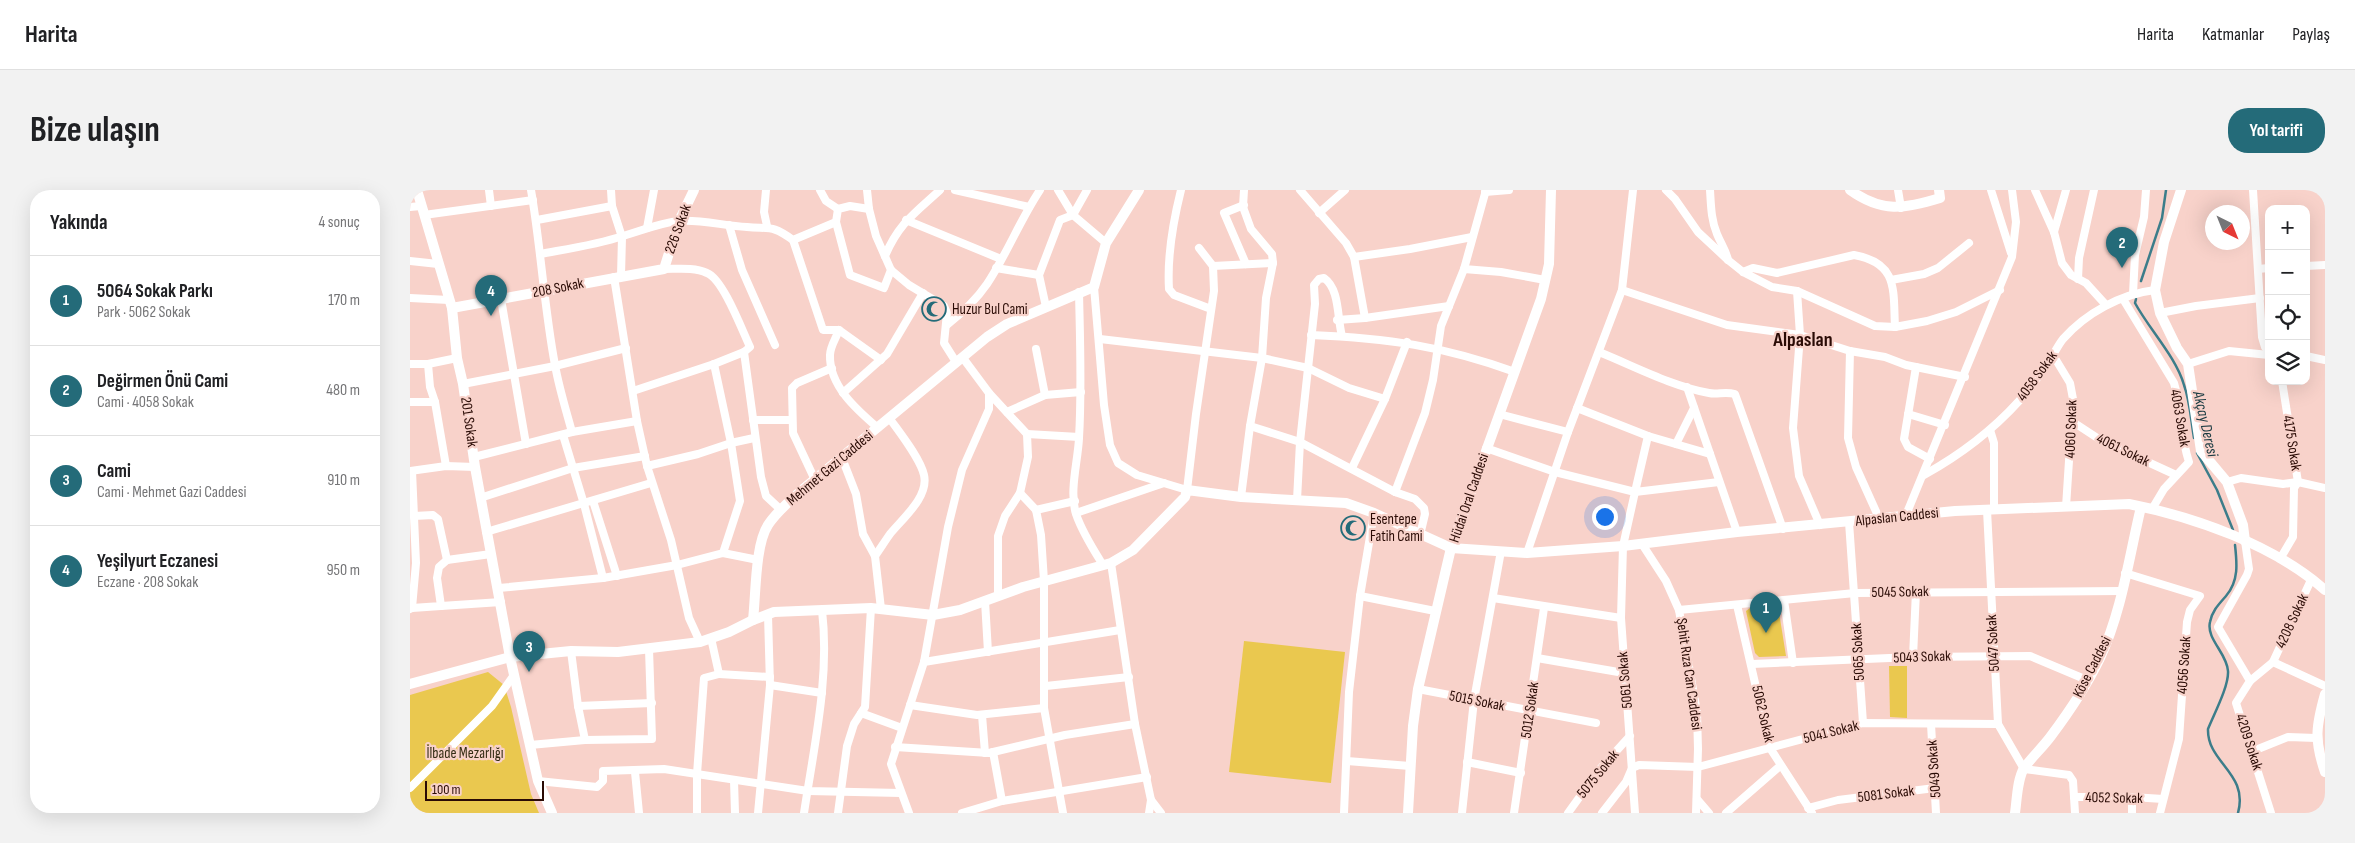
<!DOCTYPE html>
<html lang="tr">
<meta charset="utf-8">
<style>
body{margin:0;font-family:"Sofia Sans Condensed",sans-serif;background:#f2f2f2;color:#202124}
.controls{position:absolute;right:15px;top:15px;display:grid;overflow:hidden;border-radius:10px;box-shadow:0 5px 20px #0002}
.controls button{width:45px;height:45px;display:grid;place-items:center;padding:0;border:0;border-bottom:1px solid #e0e0e0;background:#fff;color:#202124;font:25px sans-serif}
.compass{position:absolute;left:1795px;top:15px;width:45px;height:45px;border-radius:50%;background:#fff;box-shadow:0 5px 20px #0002;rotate:137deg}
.scale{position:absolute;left:15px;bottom:12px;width:119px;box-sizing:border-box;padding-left:5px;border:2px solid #2a0b05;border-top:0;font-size:14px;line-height:18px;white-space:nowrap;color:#2a0b05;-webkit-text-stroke:4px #f8d2ca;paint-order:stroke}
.you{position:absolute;left:1194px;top:326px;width:18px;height:18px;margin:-12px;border:4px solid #fff;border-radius:50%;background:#1a73e8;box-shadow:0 0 0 8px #1a73e833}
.badge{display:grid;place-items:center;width:32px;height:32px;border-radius:50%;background:#246b79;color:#fff;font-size:16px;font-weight:700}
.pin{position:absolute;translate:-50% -41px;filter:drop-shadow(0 1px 2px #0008)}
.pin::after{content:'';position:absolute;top:26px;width:18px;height:15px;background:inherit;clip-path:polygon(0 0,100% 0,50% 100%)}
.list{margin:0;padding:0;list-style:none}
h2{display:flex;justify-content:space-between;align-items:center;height:65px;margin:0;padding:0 20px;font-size:21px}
h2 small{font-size:16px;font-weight:400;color:#757577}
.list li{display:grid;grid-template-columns:32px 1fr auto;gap:15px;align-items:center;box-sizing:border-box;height:90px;padding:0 20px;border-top:1px solid #e0e0e0}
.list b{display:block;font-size:19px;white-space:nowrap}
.list p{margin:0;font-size:16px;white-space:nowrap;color:#757577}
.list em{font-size:16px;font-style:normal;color:#757577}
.icon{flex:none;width:28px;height:28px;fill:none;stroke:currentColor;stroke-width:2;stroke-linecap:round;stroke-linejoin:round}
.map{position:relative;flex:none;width:1915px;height:623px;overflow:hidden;border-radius:20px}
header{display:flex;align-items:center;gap:30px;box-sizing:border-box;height:70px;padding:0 25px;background:#fff;border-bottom:1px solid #e0e0e0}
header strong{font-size:24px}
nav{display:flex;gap:28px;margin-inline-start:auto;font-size:18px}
.intro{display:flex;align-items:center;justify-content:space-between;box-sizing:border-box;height:120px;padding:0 30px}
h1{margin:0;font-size:35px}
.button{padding:12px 22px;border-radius:20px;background:#246b79;color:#fff;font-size:18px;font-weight:700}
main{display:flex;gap:30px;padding:0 30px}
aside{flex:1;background:#fff;border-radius:20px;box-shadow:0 5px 20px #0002}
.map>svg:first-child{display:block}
</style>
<header>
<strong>Harita</strong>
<nav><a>Harita</a><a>Katmanlar</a><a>Paylaş</a></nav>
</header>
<div class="intro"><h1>Bize ulaşın</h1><a class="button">Yol tarifi</a></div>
<main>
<aside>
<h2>Yakında<small>4 sonuç</small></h2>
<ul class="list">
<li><span class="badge">1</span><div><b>5064 Sokak Parkı</b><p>Park · 5062 Sokak</p></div><em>170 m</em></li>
<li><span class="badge">2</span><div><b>Değirmen Önü Cami</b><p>Cami · 4058 Sokak</p></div><em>480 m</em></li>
<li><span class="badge">3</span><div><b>Cami</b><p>Cami · Mehmet Gazi Caddesi</p></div><em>910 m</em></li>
<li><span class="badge">4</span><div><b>Yeşilyurt Eczanesi</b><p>Eczane · 208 Sokak</p></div><em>950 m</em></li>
</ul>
</aside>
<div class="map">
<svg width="1915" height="623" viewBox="0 0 1915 623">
<rect width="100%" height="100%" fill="#f8d2ca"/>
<g fill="#eac84f">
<path d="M 1368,416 L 1376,466 L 1349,467 L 1345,463 L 1336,421 L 1340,418 Z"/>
<path d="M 834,451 L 935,462 L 921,593 L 819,582 Z"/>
<path d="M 1479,476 L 1497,476 L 1497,528 L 1480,527 Z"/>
<path d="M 78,482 L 94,495 L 101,517 L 121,604 L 129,623 L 0,623 L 0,505 Z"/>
</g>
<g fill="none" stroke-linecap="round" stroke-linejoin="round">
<g stroke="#3c7d8a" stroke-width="2.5">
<path d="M 1731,91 L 1752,28 L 1756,0"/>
<path d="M 1726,109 L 1725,113 C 1739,139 1766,167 1774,195 C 1780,211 1781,231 1784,248"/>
<path d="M 1787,263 L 1807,300 L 1823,340"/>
<path d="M 1825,355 C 1827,373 1829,391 1816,406 C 1809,414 1802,421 1800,432 C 1796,449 1817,463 1818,481 C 1819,496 1804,524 1798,539 C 1797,573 1839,583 1828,623"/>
</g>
<g stroke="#fff" stroke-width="8">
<path d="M 79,0 L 81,16"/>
<path d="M 121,0 C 131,58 134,117 145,175 C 149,198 156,220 162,242"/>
<path d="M 201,0 L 202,16 L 212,47 L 211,86"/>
<path d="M 356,0 L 354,22 L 357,36"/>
<path d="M 410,0 L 416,11 L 428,19"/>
<path d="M 457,0 L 459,19 L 466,46 L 481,80 L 499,95 L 534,116 L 537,123 L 534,153 L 546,172"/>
<path d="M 545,0 L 619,17"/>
<path d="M 648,0 L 663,25 L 696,53"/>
<path d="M 771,0 C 763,32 757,66 759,99 L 764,105 L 801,119"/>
<path d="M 890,0 L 936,53 L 944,67 L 955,128"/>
<path d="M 1256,0 L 1265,9 L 1288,42 L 1318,70 L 1333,82 L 1362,97 L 1387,101 L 1465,136 L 1485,137 L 1517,131 L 1546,122 L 1590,100"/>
<path d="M 1300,0 C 1301,15 1301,30 1307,44 C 1311,54 1316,60 1318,70"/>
<path d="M 1488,0 L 1491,18"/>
<path d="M 1581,0 L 1601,63"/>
<path d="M 1625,0 L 1644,42 L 1652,73 L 1661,85 L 1676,93 L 1696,115"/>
<path d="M 1843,0 L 1852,147 L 1855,157 L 1859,162"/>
<path d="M 1075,2 L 1099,0"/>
<path d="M 834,15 L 814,23 L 836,74"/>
<path d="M 0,17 L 11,16"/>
<path d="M 909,23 L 935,0"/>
<path d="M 14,25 L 123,10"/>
<path d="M 127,30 L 202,16"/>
<path d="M 496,30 L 591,69"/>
<path d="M 426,32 L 440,85 L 474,98 L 481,80"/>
<path d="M 319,35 L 332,80 L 365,155"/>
<path d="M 237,38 L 244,0"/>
<path d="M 1644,42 L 1656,0"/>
<path d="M 383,50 L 413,140 L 429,140 L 471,170"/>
<path d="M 130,64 C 157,59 186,55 213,46 C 231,41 249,33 268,31 C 291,29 314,36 337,37 C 361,39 362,35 383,50 L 426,32 L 428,19 L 440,16 L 459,19"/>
<path d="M 475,66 C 489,33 505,23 530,0"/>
<path d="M 944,67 L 1000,59 L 1062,47"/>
<path d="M 0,71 L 28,74"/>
<path d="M 803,76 L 863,73"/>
<path d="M 1896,76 L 1915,75"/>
<path d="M 586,78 L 629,85"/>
<path d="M 1054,79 L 1091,82 L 1135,90"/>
<path d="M 1848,79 L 1859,78"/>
<path d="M 1333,82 L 1343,78 L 1367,83 L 1444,65 C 1489,73 1483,101 1485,137"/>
<path d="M 204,87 L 227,231 L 237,276 L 261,350 L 279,428 L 290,452"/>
<path d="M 1668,89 L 1669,68 L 1684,0"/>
<path d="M 1481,90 L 1514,84 L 1528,78 L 1559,53"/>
<path d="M 684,97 L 694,215 L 700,255 L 708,273 L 727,285 L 777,300 L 786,224 L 804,101 L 803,76 L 789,58"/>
<path d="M 1212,100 L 1317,135 L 1390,145 L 1440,161 L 1475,167 L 1496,175 L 1555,187"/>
<path d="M 1387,101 L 1390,145 L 1383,238 L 1389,286 L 1410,335"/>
<path d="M 669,102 C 670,150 672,199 669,248 C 668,271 659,301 666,324 C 672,342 683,359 693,375"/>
<path d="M 1723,104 L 1725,65 L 1734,27 L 1736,0"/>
<path d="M 0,108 L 39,110"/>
<path d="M 91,109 L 116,254"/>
<path d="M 1713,109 L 1764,193 C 1772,219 1770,246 1779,272 L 1754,299 L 1742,319"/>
<path d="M 636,117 L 629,85 L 650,30 L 663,25 L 677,0"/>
<path d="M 1750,123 L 1786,116 L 1850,108"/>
<path d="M 927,130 L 955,128 L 1039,116"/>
<path d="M 537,135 C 552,123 566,110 577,94 C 597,64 610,30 630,0"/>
<path d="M 429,140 C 426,148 420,157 420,165 C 419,196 447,220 468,238"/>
<path d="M 901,145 C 977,148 1033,156 1105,182"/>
<path d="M 690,149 L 852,168 L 898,178 L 939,198 L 975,209"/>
<path d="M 626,159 L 635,205"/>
<path d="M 1440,161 L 1438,248 L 1446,277 L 1469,328"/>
<path d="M 334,162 L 351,287 L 356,306 L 371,320"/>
<path d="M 1189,162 C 1224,176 1261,196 1299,203 C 1308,205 1314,201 1325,204 L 1373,339"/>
<path d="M 1643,165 L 1660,193 L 1663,209 L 1656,317"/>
<path d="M 1896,166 L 1915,170"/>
<path d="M 0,174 L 18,174 L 47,168"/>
<path d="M 304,174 L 321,253 L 330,311 L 313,363"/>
<path d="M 1778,174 L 1819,161 L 1859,165"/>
<path d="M 1506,177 L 1494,249 L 1498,257 L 1520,269"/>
<path d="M 53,194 L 145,176 L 216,158"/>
<path d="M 1277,197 L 1327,342"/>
<path d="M 223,201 L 304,174 L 334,162 L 340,157 C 332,140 313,89 297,83 C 284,77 268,79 254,79"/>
<path d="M 433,203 L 477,164 L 513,103"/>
<path d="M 579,203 L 617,244 L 618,267 L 610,303 L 595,326 L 588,346 L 588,405"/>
<path d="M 0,212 L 25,212 L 20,197 L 18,174"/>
<path d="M 25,212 L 36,276"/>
<path d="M 1167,218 L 1238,246 L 1300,264"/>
<path d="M 597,222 L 635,205 L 671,202"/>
<path d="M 1089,224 L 1158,242"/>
<path d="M 1498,224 L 1535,235"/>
<path d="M 343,230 L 382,230"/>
<path d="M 1663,232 L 1692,251 L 1766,285"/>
<path d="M 840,236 L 890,252 L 985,302 L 1005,309 L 1014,318 L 1015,324 L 1010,345"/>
<path d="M 1580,240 L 1584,253 L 1584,320"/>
<path d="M 617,244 L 669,247"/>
<path d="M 153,245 L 174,314 L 193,388"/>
<path d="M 1238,246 L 1225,302 L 1309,292"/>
<path d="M 1266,254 L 1284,218"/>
<path d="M 1076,258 L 1145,282 L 1225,302 L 1213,356 L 1211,428 L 1225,623"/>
<path d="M 64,267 L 162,242 L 227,231"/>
<path d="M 432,268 L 446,304 L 453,344 L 465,366 L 471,419"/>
<path d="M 237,276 L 288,264 L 321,253 L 344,248"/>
<path d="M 942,278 L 975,209 L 997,152"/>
<path d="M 0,281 L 36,276 L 65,277"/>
<path d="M 1514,285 C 1550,265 1581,242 1609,211 C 1622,197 1633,181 1643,165 C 1646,160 1649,154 1653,149 C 1676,123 1711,104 1745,100"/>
<path d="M 405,290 L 383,243 L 382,198 L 387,193 L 422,178"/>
<path d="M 1817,292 L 1831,288 L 1873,294 L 1888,292 L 1915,298"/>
<path d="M 985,302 L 1015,223 L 1023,190 L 1031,136 L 1054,79 L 1076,0"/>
<path d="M 610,303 L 626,320 L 631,345 L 634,391 L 634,518 L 653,623"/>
<path d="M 831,307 L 840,236 L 852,168 L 856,108 L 863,73 L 862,64 L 841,39 L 833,17 L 834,0"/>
<path d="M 70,308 L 163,278 L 235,266"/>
<path d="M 887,310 L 890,252 L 905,114 L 904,95 L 909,89 L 914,88 C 930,99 927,128 932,146"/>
<path d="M 183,311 L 207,386"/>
<path d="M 626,320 L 665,311"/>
<path d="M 1577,320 L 1588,534 L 1614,579 L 1659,585 L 1663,591 L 1664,607 L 1722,607 L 1753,609"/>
<path d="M 666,323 L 754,293"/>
<path d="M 1496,325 L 1602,67 L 1606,32 L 1602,0"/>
<path d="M 4,326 L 23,325 L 28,329 L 37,370"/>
<path d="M 1439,332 L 1453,533"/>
<path d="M 76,342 L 241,293"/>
<path d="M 1835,351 L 1839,379 L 1837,385 L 1808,437 L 1840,491 L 1826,513 L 1861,623"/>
<path d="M 1232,354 L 1256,391 L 1269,420 L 1287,522 L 1288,559 L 1286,623"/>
<path d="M 1117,363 L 1158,242 L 1212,100 L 1223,0"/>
<path d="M 465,366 C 470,359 475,351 480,344 C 493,328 519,307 514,285 C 510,268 490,243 480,229"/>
<path d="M 1870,369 L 1883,347 L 1884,298 L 1888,292 L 1872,191"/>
<path d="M 701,373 L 725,534 L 741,610 L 751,623"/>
<path d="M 1715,383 L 1790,406 L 1780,420 L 1777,432 L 1769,549 L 1750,623"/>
<path d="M 89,398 L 193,388 L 267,375 L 313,363 L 348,370"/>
<path d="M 950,406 L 1025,421"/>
<path d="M 1083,408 L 1211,428"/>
<path d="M 1374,410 L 1383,473"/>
<path d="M 575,411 L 578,462"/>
<path d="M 1327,415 L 1360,558 L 1402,623"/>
<path d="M 31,416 L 91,412"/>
<path d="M 2,418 L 31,416 L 27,388 L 29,377 L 37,370 L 81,364"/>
<path d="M 0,419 L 2,418 L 6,373 L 2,281"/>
<path d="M 1269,420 L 1445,403 L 1711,401"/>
<path d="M 161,461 L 168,516 L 175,550"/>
<path d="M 1503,467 L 1506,401"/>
<path d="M 1127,468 L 1214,483"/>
<path d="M 514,472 L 710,440"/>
<path d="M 1863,472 L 1901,390"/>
<path d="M 1342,474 L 1503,467 L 1620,466 L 1677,490"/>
<path d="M 309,484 L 360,487"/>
<path d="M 1840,491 L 1863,472 L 1915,496"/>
<path d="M 360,495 L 412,503"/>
<path d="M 636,496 L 719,487"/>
<path d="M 1008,499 L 1186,533"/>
<path d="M 500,515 L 567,525 L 634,518"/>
<path d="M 168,516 L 242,513"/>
<path d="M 451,523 L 492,538"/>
<path d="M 572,525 L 575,563"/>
<path d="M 1521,534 L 1526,623"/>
<path d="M 120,555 L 175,550 L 242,549 L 239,459"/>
<path d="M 485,557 L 579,563 L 655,545 L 725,534"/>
<path d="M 1843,561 L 1878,547 L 1906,548"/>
<path d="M 583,562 L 592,611"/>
<path d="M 937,571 L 1000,576"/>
<path d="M 1057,572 L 1111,583"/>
<path d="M 225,582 L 229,623"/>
<path d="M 324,590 L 325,623"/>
<path d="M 128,591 L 187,597 L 193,591 L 193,581 L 254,579 L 398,601 L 491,603"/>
<path d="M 0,598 L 82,516 L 104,485"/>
<path d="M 1664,607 L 1665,623"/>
<path d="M 1722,607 L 1722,623"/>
<path d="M 1287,609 L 1299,623"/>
<path d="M 1398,618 L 1428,610 L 1525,598"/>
<path d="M 287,623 L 287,584 L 294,488 L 309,484 L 301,448"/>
<path d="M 348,623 L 360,495 L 358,425"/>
<path d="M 394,623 C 404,556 420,488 412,420"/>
<path d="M 428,623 L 437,556 L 444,534 L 455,517 L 461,418"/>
<path d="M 499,623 L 481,574 L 514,472 L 538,337 L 552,280 L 579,219 L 579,203 L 553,168"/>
<path d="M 552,623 L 592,611 L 737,587"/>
<path d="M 739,623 L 741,610"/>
<path d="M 934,623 L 939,502 L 950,406 L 964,323"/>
<path d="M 1052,623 L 1064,510 L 1091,361"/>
<path d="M 1104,623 L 1134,418"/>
<path d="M 1158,623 L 1189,580 L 1220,546"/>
<path d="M 1192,623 L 1216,592 L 1222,578 L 1229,575 L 1288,577 L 1453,533 L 1588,534"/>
<path d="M 1316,623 L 1370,576"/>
</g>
<g stroke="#fff" stroke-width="10">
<path d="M 7,0 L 42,118 L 47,168 L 53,194 L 65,277 L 100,467 L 128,591 L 142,623"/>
<path d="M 1440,0 C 1472,23 1494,19 1530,8 L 1529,0"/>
<path d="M 1771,0 L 1754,52 L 1745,100 L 1750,123 L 1767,158 L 1778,174 L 1791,261 L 1817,292 L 1833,335 L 1835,351"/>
<path d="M 42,118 L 254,79 L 269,31 L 284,0"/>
<path d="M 343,430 C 346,404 345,355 358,335 C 367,321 381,310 393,299 L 577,147 L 597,134 L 684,97 L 696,53 L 729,0"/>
<path d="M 0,494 L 100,467 L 161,461 L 208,462 L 290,452 L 319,442 L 343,430 L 364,422 L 461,418 L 523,425 L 550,420 L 613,397 L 701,373 L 723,360 L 775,307 L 777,300 L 831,307 L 936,313 L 964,323 L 1041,358 L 1117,363 L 1213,356 L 1327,342 L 1545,321 L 1719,314 C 1785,327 1864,355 1915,400"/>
<path d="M 1915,504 C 1906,536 1904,550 1915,582"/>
<path d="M 998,623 L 1003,536 L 1008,499 L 1041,358 L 1131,109 L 1139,74 L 1141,0"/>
<path d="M 1605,623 C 1607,610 1607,590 1614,578 C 1622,567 1633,557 1641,546 C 1659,522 1677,495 1690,468 C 1712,421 1719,367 1731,317"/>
</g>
</g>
<defs>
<g id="mosque-ring" transform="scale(1.25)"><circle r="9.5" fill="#f8d2ca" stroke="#246b79" stroke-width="1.5"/><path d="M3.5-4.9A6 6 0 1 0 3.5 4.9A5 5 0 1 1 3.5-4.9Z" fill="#246b79"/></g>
</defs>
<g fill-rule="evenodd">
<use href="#mosque-ring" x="524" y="119"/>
<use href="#mosque-ring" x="943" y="338"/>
</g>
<g text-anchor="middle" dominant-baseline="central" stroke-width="4.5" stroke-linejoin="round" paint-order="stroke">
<g font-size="15" fill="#2a0b05" stroke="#f8d2ca">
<text transform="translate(268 39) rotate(-70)">226 Sokak</text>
<text transform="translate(148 98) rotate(-11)">208 Sokak</text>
<text transform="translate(1627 186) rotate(-54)">4058 Sokak</text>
<text transform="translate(1770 228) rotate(80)">4063 Sokak</text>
<text transform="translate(59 232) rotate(82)">201 Sokak</text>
<text transform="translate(1661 239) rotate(-88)">4060 Sokak</text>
<text transform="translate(1882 253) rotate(81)">4175 Sokak</text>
<text transform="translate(1713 260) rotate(26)">4061 Sokak</text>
<text transform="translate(420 278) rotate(-40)">Mehmet Gazi Caddesi</text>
<text transform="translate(1059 308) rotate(-71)">Hüdai Oral Caddesi</text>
<text transform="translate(1487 327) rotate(-6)">Alpaslan Caddesi</text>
<text transform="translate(1490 402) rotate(-1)">5045 Sokak</text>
<text transform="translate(1882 431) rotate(-65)">4208 Sokak</text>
<text transform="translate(1583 453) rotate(-93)">5047 Sokak</text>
<text transform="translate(1448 462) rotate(-93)">5065 Sokak</text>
<text transform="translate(1512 467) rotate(-2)">5043 Sokak</text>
<text transform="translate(1774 475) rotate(-86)">4056 Sokak</text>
<text transform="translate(1682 477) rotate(-63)">Köse Caddesi</text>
<text transform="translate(1279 484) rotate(82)">Şehit Rıza Can Caddesi</text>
<text transform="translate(1215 490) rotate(-95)">5061 Sokak</text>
<text transform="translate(1067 511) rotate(11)">5015 Sokak</text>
<text transform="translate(1120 520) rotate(-82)">5012 Sokak</text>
<text transform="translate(1353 524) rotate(77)">5062 Sokak</text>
<text transform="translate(1421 542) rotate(-14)">5041 Sokak</text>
<text transform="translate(1839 552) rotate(72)">4209 Sokak</text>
<text transform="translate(1524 579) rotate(-94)">5049 Sokak</text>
<text transform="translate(1188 584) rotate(-51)">5075 Sokak</text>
<text transform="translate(1476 604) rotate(-7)">5081 Sokak</text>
<text transform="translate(1704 608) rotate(1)">4052 Sokak</text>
</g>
<g font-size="15" fill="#2a0b05" stroke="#f8d2ca" text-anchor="start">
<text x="542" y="119">Huzur Bul Cami</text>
<text x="960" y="329">Esentepe<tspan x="960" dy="17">Fatih Cami</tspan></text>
</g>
<g font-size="15" fill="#342d15" stroke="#f8d2ca">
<text x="55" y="563">İlbade Mezarlığı</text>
</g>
<g font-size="16" font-style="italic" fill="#1b3b42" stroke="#f8d2ca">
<text transform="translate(1795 234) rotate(77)">Akçay Deresi</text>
</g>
<g font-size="20" font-weight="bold" fill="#2a0b05" stroke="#f8d2ca">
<text x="1393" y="150">Alpaslan</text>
</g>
</g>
</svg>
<div class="controls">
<button>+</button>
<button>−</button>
<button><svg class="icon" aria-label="locate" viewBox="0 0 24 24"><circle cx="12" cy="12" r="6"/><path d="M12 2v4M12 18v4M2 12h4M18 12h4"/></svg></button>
<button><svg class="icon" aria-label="layers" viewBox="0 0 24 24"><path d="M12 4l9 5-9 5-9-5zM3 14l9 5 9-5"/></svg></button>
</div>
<svg class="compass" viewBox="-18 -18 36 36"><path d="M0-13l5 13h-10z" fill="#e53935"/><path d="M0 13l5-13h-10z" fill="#757577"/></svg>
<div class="scale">100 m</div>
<div class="you"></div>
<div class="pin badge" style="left:1356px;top:443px">1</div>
<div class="pin badge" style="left:1712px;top:78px">2</div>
<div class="pin badge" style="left:119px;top:482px">3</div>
<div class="pin badge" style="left:81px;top:126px">4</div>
</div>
</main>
